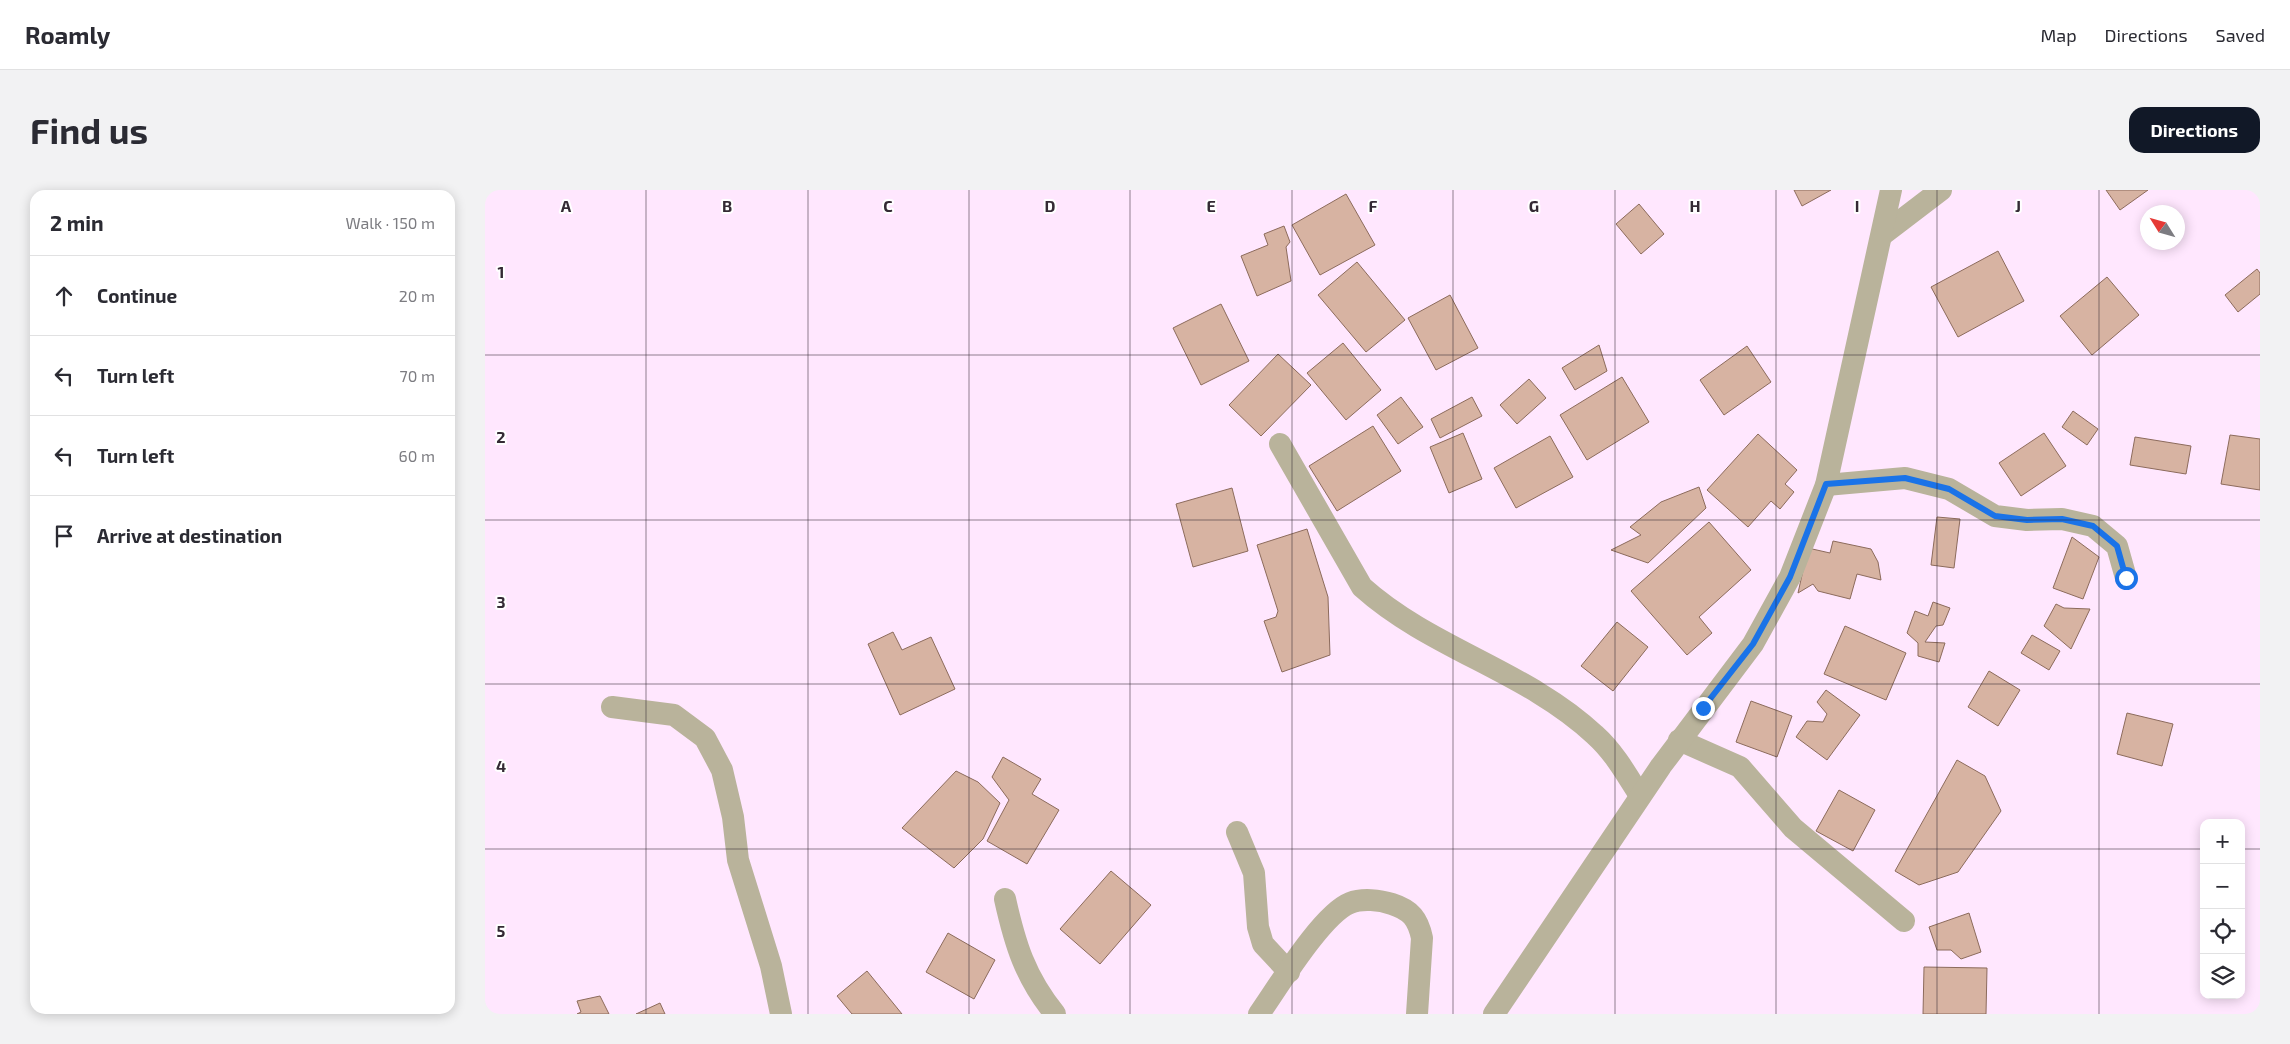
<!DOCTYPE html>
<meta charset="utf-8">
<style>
body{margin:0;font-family:"Exo 2",sans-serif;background:#f2f2f3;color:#2b2b33}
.controls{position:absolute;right:15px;bottom:15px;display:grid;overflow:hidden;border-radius:10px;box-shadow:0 2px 12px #0003}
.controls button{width:45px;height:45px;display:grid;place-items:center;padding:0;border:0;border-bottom:1px solid #e1e1e2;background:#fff;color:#2b2b33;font:25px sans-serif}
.compass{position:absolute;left:1655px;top:15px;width:45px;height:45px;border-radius:50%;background:#fff;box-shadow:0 2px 12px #0003;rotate:307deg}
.stop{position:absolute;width:15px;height:15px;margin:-11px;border:4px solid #1a73e8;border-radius:50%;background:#fff}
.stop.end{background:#1a73e8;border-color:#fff;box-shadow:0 1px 5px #0008}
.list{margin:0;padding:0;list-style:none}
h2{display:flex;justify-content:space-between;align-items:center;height:65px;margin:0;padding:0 20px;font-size:21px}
h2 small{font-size:16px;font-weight:400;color:#7c7c81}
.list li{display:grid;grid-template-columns:32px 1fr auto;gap:15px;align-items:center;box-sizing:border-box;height:80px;padding:0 20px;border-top:1px solid #e1e1e2}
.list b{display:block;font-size:19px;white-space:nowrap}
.list em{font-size:16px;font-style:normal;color:#7c7c81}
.icon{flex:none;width:28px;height:28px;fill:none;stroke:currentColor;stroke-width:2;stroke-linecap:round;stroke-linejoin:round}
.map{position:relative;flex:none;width:1775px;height:824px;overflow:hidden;border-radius:15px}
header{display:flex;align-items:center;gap:30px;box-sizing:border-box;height:70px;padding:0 25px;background:#fff;border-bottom:1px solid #e1e1e2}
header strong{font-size:24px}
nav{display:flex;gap:28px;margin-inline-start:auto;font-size:18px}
.intro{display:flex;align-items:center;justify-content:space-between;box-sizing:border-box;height:120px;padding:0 30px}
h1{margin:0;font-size:35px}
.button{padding:12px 22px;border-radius:15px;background:#111827;color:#fff;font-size:18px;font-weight:700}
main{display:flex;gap:30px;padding:0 30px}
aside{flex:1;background:#fff;border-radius:15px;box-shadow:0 2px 12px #0003}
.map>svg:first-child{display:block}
</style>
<header>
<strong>Roamly</strong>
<nav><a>Map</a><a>Directions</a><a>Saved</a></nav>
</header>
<div class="intro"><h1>Find us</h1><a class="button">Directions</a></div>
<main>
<aside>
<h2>2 min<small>Walk · 150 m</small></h2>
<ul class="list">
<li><svg class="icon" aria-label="ahead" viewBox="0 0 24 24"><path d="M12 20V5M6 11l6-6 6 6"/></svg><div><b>Continue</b></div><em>20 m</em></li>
<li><svg class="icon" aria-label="left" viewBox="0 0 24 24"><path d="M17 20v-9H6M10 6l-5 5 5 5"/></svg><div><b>Turn left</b></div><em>70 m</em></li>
<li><svg class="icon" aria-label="left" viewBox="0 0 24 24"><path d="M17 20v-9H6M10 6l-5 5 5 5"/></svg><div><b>Turn left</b></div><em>60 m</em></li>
<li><svg class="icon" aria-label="arrive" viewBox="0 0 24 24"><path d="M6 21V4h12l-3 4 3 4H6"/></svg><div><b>Arrive at destination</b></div></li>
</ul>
</aside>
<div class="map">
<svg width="1775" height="824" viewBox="0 0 1775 824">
<rect width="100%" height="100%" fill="#ffe7fe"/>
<g fill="#d7b3a2" stroke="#8c6b5c">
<path d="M 1309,0 L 1346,0 L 1317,16 Z"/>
<path d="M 1621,0 L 1663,0 L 1635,20 Z"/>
<path d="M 861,4 L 890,55 L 835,85 L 807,35 Z"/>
<path d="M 1154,14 L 1179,44 L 1156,64 L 1131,34 Z"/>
<path d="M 799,36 L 805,52 L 801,57 L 806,91 L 772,106 L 756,66 L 783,55 L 779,44 Z"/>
<path d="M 1513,61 L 1539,111 L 1473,147 L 1446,97 Z"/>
<path d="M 872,72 L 920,130 L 881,162 L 833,105 Z"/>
<path d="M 1772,79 L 1775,83 L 1775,104 L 1753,122 L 1740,105 Z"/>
<path d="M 1622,87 L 1654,125 L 1607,165 L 1575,126 Z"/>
<path d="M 965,105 L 993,158 L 951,180 L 923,128 Z"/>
<path d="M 736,114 L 764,171 L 716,195 L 688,138 Z"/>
<path d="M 858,153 L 896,200 L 861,230 L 822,183 Z"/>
<path d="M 1114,155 L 1122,181 L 1090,200 L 1077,178 Z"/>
<path d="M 1262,156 L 1286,192 L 1239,225 L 1215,190 Z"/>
<path d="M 793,164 L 826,195 L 776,246 L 744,215 Z"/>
<path d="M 1137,187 L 1164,232 L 1102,270 L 1075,225 Z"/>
<path d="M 1044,189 L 1061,208 L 1032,234 L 1015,215 Z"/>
<path d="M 916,207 L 938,237 L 913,254 L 892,225 Z"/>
<path d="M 987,207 L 997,226 L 955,248 L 946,229 Z"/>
<path d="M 1588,221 L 1613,239 L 1602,255 L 1577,237 Z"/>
<path d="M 888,236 L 916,281 L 852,321 L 824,276 Z"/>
<path d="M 978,243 L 997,289 L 964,303 L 945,257 Z"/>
<path d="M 1559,243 L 1581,276 L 1536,306 L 1514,273 Z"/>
<path d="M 1273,244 L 1312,280 L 1300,294 L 1309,302 L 1295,319 L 1286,311 L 1263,337 L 1222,300 Z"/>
<path d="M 1745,245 L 1775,249 L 1775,300 L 1736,294 Z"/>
<path d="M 1065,246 L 1088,287 L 1031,318 L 1009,278 Z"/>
<path d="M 1650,247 L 1706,256 L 1701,284 L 1645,275 Z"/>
<path d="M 1214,297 L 1221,318 L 1163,373 L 1126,360 L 1156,345 L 1145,337 L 1176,312 Z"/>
<path d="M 747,298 L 763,361 L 708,377 L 691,314 Z"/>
<path d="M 1452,327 L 1475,329 L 1469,378 L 1446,375 Z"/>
<path d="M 1224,332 L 1266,380 L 1214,427 L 1227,443 L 1202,465 L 1146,401 Z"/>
<path d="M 822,339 L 843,407 L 845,465 L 797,482 L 779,431 L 791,427 L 793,421 L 772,355 Z"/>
<path d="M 1587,347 L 1614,367 L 1598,409 L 1568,398 Z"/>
<path d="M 1348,351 L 1386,359 L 1393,372 L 1396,390 L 1372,384 L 1365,409 L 1333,401 L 1328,394 L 1313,403 L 1323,358 L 1345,363 Z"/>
<path d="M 1448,412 L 1465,418 L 1458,435 L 1451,436 L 1440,452 L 1460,453 L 1454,472 L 1433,466 L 1433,453 L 1422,443 L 1430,421 L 1443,426 Z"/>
<path d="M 1571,414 L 1579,418 L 1605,419 L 1586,459 L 1559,436 Z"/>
<path d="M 1132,432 L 1163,457 L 1128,501 L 1096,476 Z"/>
<path d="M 1360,436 L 1421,463 L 1401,510 L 1339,484 Z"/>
<path d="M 408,442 L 417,460 L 446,447 L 470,499 L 415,525 L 383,454 Z"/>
<path d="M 1547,445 L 1575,461 L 1564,480 L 1536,463 Z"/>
<path d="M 1504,481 L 1535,500 L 1513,536 L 1483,517 Z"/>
<path d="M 1341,500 L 1375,525 L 1342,570 L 1311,547 L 1322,531 L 1338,532 L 1342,524 L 1332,512 Z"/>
<path d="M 1266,511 L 1307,526 L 1292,567 L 1251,552 Z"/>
<path d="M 1642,523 L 1688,534 L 1677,576 L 1632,564 Z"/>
<path d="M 518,567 L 556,589 L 547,604 L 574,620 L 542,674 L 502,651 L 524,610 L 507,587 Z"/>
<path d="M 1472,570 L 1500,586 L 1516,621 L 1473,682 L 1434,695 L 1410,681 Z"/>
<path d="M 471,581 L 493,592 L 515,613 L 498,649 L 469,678 L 417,638 Z"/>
<path d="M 1354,600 L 1390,620 L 1368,661 L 1331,641 Z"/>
<path d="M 626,681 L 666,715 L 615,774 L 575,739 Z"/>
<path d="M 1484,723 L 1496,762 L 1476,769 L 1466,760 L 1452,760 L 1444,737 Z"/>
<path d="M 463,743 L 510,770 L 489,809 L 441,782 Z"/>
<path d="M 1439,777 L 1502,778 L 1501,824 L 1438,824 Z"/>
<path d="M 382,781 L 417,824 L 367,824 L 352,806 Z"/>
<path d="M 115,806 L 124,824 L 92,824 L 96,822 L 92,811 Z"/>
<path d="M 175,813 L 180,824 L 151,824 Z"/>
</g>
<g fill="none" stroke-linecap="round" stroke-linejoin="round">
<g stroke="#b9b39b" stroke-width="22">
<path d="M 1397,45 L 1456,0"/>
<path d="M 795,254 L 877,397 C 946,459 1042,481 1110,545 C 1129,562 1142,585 1155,606"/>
<path d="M 1341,295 L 1420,288 L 1464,299 L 1510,326 L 1542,330 L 1577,329 L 1608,336 L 1632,356 L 1641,388"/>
<path d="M 127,517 L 189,525 L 220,548 L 237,580 L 248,627 L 253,670 L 286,776 L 296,824"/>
<path d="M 1194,550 L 1255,577 L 1308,638 L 1419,731"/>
<path d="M 752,642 L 769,683 L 773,737 L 778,754 L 804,782"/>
<path d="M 520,709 C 530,754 540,787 570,824"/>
<path d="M 774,824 C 793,797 837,724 865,713 C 877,708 895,710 907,714 C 926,720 933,729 937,748 L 932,824"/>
<path d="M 1009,824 L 1176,576 L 1268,454 L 1305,387 L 1341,295 L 1406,0"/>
</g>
</g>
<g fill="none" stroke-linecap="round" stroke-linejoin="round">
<path stroke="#1a73e8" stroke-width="6" d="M 1218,518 L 1268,454 L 1305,387 L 1341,294 L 1420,288 L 1464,299 L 1510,326 L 1542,330 L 1577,329 L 1608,336 L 1632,356 L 1641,388"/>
</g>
<path fill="none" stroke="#342a34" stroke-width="1" stroke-opacity="0.55" d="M 161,0 L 161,824M 323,0 L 323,824M 484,0 L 484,824M 645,0 L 645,824M 807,0 L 807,824M 968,0 L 968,824M 1130,0 L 1130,824M 1291,0 L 1291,824M 1452,0 L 1452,824M 1614,0 L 1614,824M 0,165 L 1775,165M 0,330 L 1775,330M 0,494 L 1775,494M 0,659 L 1719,659M 1756,659 L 1775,659"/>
<g font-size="16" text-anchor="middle" font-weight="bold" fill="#342a34" stroke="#fff" stroke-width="4" stroke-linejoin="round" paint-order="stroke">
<text x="81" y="22">A</text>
<text x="242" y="22">B</text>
<text x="403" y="22">C</text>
<text x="565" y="22">D</text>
<text x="726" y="22">E</text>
<text x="888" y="22">F</text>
<text x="1049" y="22">G</text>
<text x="1210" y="22">H</text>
<text x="1372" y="22">I</text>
<text x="1533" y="22">J</text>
<text x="16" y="88">1</text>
<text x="16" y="253">2</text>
<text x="16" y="418">3</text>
<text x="16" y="582">4</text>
<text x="16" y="747">5</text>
</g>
</svg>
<div class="controls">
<button>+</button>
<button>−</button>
<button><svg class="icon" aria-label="locate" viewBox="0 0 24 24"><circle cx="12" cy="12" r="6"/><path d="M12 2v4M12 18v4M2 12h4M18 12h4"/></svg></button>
<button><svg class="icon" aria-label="layers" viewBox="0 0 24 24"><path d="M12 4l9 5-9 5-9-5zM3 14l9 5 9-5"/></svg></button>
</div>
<svg class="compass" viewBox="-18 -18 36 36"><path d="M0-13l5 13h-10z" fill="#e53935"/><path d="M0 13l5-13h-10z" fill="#7c7c81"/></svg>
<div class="stop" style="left:1641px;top:388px"></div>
<div class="stop end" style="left:1218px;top:518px"></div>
</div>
</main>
